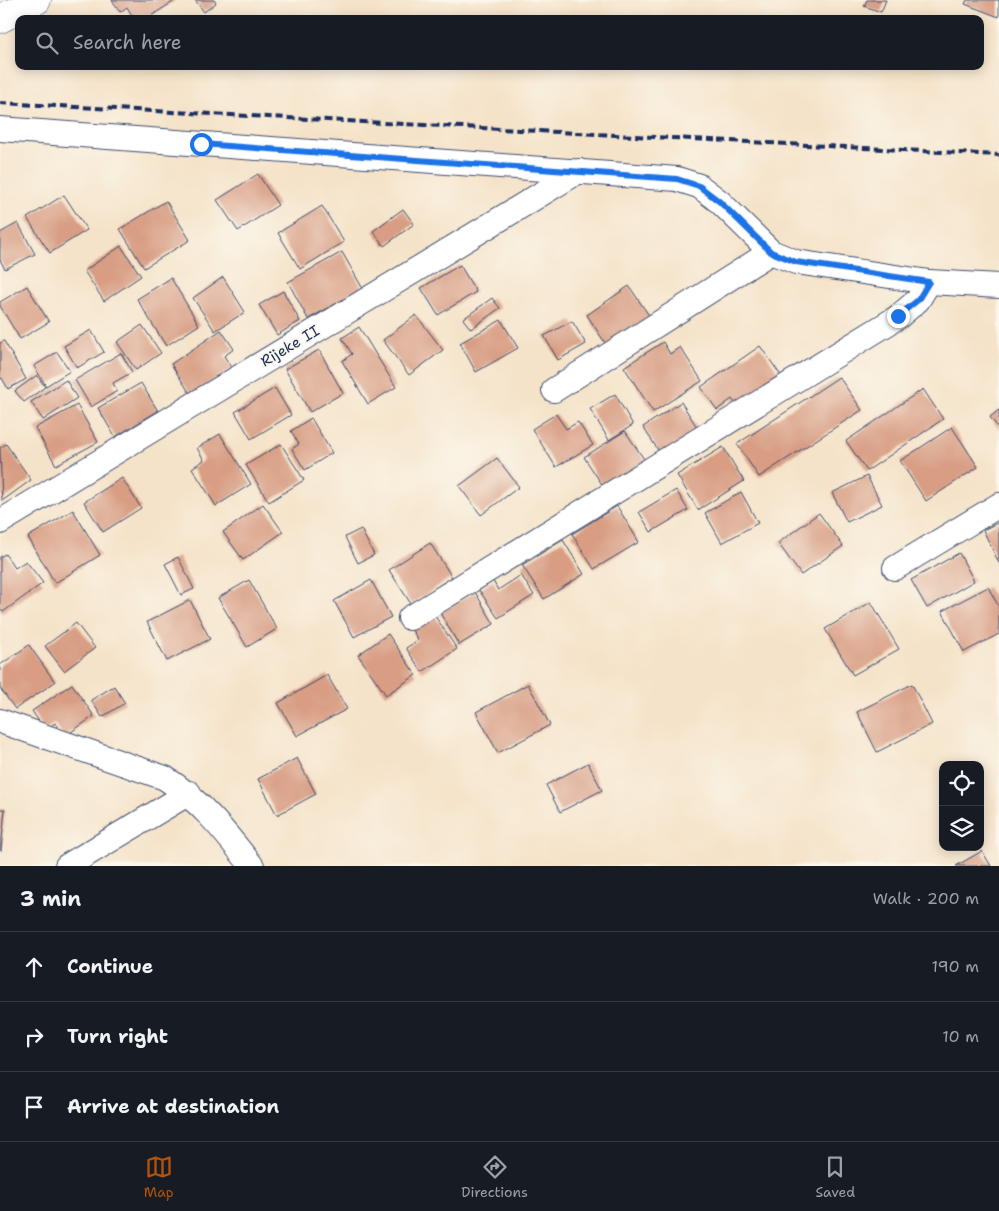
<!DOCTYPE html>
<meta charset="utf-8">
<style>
body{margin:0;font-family:"Shantell Sans",sans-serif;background:#20242c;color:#f1f3f6}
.controls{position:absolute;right:15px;bottom:15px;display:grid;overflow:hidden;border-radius:10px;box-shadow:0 2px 12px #0003}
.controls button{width:45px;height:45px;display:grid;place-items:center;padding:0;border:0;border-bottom:1px solid #363941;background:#171b24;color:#f1f3f6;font:25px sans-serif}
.stop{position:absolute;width:15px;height:15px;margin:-11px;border:4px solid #1a73e8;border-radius:50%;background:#fff}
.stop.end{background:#1a73e8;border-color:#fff;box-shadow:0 1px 5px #0008}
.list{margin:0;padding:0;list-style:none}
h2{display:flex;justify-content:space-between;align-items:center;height:65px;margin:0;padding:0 20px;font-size:21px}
h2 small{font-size:16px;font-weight:400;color:#9ea1a6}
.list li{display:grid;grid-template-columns:32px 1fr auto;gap:15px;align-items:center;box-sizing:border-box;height:70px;padding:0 20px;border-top:1px solid #363941}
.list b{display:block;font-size:19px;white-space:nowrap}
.list em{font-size:16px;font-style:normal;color:#9ea1a6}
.icon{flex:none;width:28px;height:28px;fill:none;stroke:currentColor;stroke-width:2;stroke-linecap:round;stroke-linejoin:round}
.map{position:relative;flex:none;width:999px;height:866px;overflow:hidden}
.search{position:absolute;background:#171b24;box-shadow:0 2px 12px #0003;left:15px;right:15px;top:15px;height:55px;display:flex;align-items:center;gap:12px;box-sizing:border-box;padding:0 18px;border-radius:10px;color:#9ea1a6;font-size:19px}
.sheet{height:275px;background:#171b24}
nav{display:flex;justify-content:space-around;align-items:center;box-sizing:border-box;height:70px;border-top:1px solid #363941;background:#171b24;font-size:14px;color:#9ea1a6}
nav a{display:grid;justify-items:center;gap:2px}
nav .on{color:#b45309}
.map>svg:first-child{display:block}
</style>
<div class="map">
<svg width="999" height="866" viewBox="0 0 999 866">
<rect width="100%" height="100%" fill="#fbf7ec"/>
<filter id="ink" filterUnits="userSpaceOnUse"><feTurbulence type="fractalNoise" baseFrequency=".02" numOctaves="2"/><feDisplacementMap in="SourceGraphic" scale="10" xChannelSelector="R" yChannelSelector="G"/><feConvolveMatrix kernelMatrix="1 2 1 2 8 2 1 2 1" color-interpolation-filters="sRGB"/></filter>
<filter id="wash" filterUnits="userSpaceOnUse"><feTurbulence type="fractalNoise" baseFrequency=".0096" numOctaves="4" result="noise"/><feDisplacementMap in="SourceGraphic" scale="20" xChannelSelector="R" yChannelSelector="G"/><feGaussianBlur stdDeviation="1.12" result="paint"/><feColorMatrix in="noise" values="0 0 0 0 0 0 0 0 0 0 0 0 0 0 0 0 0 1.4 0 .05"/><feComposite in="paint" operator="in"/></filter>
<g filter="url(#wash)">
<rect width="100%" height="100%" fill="#f5e3c9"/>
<g id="blocks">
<g fill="#d89d83">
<path d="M 112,0 L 176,0 L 146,19 L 134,19 L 127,7 L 120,12 Z"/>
<path d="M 195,0 L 214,0 L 216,3 L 204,12 Z"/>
<path d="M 867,0 L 886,0 L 881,12 L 864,6 Z"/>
<path d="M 967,0 L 999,0 L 999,17 L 965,4 Z"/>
<path d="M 258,174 L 278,205 L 238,231 L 217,200 Z"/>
<path d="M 64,195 L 87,230 L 50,253 L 27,218 Z"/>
<path d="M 166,201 L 190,240 L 144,268 L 120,229 Z"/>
<path d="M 322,206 L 344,242 L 300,269 L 278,233 Z"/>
<path d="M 403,209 L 414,224 L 384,246 L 373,231 Z"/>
<path d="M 18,223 L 35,254 L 5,269 L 0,260 L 0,233 Z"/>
<path d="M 121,246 L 141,276 L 104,301 L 84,271 Z"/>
<path d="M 342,252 L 363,289 L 308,319 L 288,282 Z"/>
<path d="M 460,265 L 476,292 L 438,315 L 421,288 Z"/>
<path d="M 223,277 L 245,312 L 215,331 L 193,298 Z"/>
<path d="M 171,278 L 199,325 L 166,346 L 137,299 Z"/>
<path d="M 27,286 L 49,322 L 20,339 L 0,306 L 0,302 Z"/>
<path d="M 629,286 L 650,317 L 607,346 L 587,315 Z"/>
<path d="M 283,291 L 300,321 L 277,335 L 259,305 Z"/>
<path d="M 492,298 L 500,308 L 471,329 L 463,319 Z"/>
<path d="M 416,315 L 443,350 L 409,375 L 383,340 Z"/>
<path d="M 501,320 L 518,348 L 476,372 L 460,343 Z"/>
<path d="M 572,321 L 586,344 L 558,360 L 544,336 Z"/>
<path d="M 142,325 L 161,353 L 136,370 L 117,342 Z"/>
<path d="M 359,327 L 396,387 L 368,404 L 342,361 L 352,354 L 342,338 Z"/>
<path d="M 91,330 L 104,352 L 77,368 L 64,346 Z"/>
<path d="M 221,330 L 234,349 L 224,356 L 232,368 L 191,395 L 171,364 Z"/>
<path d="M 4,341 L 26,379 L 8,389 L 2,378 L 0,379 L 0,343 Z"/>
<path d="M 663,342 L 670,354 L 680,347 L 702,381 L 653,412 L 624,367 Z"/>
<path d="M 760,346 L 782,377 L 738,407 L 732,399 L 717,410 L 701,387 Z"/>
<path d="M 319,350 L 343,393 L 310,412 L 285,369 Z"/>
<path d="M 57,352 L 70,371 L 46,386 L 34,366 Z"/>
<path d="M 121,353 L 132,372 L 113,383 L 117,391 L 91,407 L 75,380 Z"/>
<path d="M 37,375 L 45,387 L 24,402 L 15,391 Z"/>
<path d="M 839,377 L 862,410 L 759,477 L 737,444 Z"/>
<path d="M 66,380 L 77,398 L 43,420 L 31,402 Z"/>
<path d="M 141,383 L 158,411 L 115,437 L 98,408 Z"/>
<path d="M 275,388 L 291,415 L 251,439 L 235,412 Z"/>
<path d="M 923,389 L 943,419 L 867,471 L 846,441 Z"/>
<path d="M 615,394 L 633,425 L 609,440 L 590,409 Z"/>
<path d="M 681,402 L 700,432 L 662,456 L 643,427 Z"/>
<path d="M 77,405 L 98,442 L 56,465 L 35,428 Z"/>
<path d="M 999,410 L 999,429 L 990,417 Z"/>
<path d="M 556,414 L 566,429 L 578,422 L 593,445 L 556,467 L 532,429 Z"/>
<path d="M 311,418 L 332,453 L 305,470 L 292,449 L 299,444 L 291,431 Z"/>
<path d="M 952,427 L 978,467 L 926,501 L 900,461 Z"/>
<path d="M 625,431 L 646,462 L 605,489 L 584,457 Z"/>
<path d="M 220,434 L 251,484 L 216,506 L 192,468 L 204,460 L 197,448 Z"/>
<path d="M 6,444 L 31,480 L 2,501 L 0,448 Z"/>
<path d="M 281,444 L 304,480 L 269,502 L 246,465 Z"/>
<path d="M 723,447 L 744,481 L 698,510 L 677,475 Z"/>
<path d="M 497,458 L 519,487 L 481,515 L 459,486 Z"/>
<path d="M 867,476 L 882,505 L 847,522 L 832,493 Z"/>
<path d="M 122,478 L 141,508 L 103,532 L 84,502 Z"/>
<path d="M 676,490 L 688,510 L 651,532 L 639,512 Z"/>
<path d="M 741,492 L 758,523 L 722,543 L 705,513 Z"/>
<path d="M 263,504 L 283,532 L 243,560 L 223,532 Z"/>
<path d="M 617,506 L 639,542 L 594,569 L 572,534 Z"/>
<path d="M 73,510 L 100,555 L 55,583 L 28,537 Z"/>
<path d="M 819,513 L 843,546 L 801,575 L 778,543 Z"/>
<path d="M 999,522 L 999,563 L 983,530 Z"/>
<path d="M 361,529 L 374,555 L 358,563 L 345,537 Z"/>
<path d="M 563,540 L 584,574 L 544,599 L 522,565 Z"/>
<path d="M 430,543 L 452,577 L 411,604 L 389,570 Z"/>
<path d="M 959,553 L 974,581 L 927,608 L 911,580 Z"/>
<path d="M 5,554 L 15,568 L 26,561 L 43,583 L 3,612 L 0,609 L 0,557 Z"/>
<path d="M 178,557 L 194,589 L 181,595 L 165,564 Z"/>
<path d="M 521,575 L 534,595 L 498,618 L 479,590 L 493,581 L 498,590 Z"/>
<path d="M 249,580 L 277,629 L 247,647 L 218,598 Z"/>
<path d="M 371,580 L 391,617 L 354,637 L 334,601 Z"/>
<path d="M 988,587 L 999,607 L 999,634 L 964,652 L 942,611 Z"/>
<path d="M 475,592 L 494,624 L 459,645 L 440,613 Z"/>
<path d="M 190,600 L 210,639 L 167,661 L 147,622 Z"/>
<path d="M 871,602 L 899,649 L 853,675 L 825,629 Z"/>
<path d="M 435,616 L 457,649 L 422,672 L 406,648 L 418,640 L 412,630 Z"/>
<path d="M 76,623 L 95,648 L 64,671 L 45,646 Z"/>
<path d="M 388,634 L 416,675 L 386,695 L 358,655 Z"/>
<path d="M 29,645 L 55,682 L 15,709 L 0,688 L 0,665 Z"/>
<path d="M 327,675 L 347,709 L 297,736 L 278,703 Z"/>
<path d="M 72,684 L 94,716 L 64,737 L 55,723 L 45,730 L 32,711 Z"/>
<path d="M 528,684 L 550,725 L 498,753 L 476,712 Z"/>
<path d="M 912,684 L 932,724 L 877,752 L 857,712 Z"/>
<path d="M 114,686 L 125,703 L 102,717 L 91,700 Z"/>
<path d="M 297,758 L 316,794 L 277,815 L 258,779 Z"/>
<path d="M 588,763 L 602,790 L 560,812 L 546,785 Z"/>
<path d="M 0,809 L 5,809 L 1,851 L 0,850 Z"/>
<path d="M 982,851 L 991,866 L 956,866 Z"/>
</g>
</g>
</g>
<g filter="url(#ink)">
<use href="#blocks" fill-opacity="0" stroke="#3c4a6e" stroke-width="1"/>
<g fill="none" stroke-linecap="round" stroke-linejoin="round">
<g stroke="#3c4a6e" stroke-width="26">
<g id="minor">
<path d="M 0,129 L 677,179 L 699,186 L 720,202 L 771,252 L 796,262 L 929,282 L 999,286"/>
<path d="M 554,390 L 771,252"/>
<path d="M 0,522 L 579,171"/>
<path d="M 895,568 L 999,505"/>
<path d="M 410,618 L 898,317 L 918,300 L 929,282"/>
<path d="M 0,721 L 165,778 C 202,802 225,832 252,866"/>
<path d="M 67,866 L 189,793"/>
</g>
</g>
<g stroke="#3c4a6e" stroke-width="29">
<path id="tertiary" d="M 0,19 L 37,0"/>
</g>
<use href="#minor" stroke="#fff" stroke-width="24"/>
<use href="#tertiary" stroke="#fff" stroke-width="28"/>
<path stroke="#1b2f5e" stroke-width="4" stroke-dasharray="8 4" stroke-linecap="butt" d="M 0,103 L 999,155"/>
</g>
</g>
<g fill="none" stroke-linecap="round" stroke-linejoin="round" filter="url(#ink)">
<path stroke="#1a73e8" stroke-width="6" d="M 201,144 L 677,179 L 699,186 L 720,202 L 771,252 L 796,262 L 929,282 L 918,300 L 898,316"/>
</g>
<g text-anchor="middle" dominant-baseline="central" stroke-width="4" stroke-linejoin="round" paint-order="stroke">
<g font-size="15" fill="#1b2f5e" stroke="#fbf7ec">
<text transform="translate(290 346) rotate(-31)">Rijeke II</text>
</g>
</g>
</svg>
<div class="controls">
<button><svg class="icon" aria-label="locate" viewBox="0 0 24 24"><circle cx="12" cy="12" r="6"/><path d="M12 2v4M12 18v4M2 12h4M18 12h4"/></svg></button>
<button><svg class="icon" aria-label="layers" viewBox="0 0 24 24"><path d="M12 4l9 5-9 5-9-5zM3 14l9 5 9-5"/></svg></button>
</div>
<div class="stop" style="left:201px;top:144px"></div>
<div class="stop end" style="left:898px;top:316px"></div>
<div class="search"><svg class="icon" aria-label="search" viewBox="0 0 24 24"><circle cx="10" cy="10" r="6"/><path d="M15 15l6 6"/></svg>Search here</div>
</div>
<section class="sheet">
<h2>3 min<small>Walk · 200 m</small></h2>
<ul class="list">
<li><svg class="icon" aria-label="ahead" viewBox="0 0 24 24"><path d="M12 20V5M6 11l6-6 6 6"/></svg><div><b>Continue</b></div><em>190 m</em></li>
<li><svg class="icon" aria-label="right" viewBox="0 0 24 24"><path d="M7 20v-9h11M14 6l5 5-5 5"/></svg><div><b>Turn right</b></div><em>10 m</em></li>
<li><svg class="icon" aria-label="arrive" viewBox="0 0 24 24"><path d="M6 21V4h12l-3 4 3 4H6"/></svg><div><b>Arrive at destination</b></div></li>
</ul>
</section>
<nav>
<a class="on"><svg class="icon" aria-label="map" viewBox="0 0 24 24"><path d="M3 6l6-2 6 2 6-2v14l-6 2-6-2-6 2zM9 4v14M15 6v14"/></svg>Map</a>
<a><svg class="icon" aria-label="directions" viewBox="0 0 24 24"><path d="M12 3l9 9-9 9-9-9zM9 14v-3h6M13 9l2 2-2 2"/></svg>Directions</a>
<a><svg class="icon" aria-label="saved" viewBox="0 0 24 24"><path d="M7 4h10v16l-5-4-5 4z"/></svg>Saved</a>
</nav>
